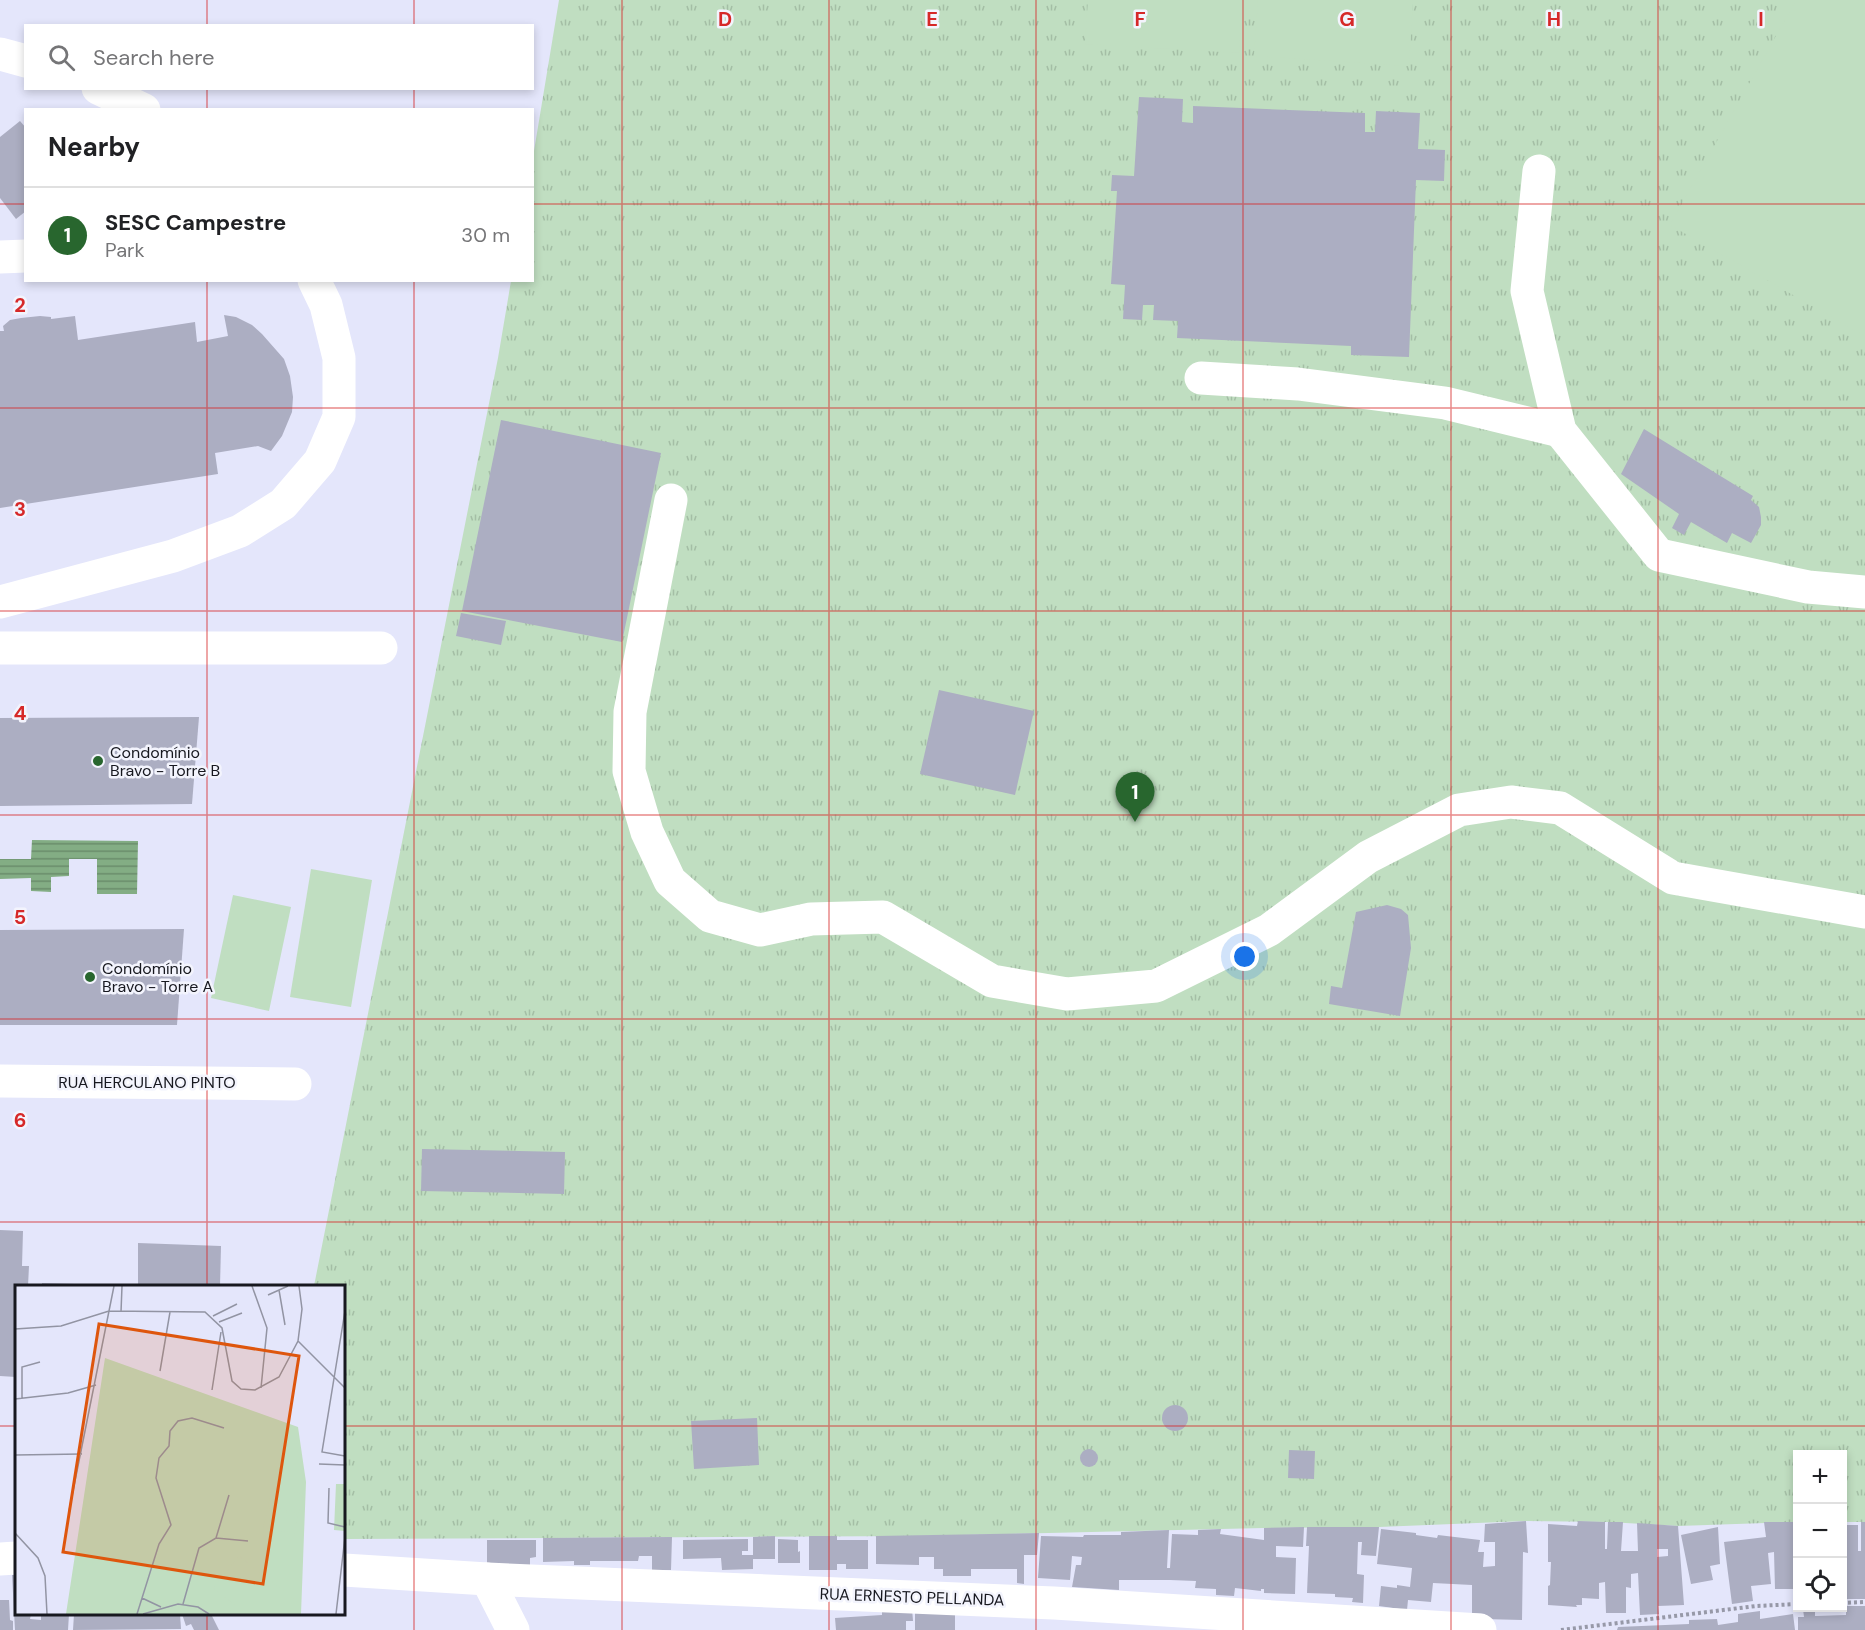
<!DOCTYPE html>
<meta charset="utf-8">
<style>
body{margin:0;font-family:"DM Sans",sans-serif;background:#f6f6f6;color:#202124}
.controls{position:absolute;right:18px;bottom:18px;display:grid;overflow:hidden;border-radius:0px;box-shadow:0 3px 9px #0003}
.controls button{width:54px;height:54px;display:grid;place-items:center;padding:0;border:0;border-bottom:2px solid #e0e0e0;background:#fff;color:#202124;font:30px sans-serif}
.you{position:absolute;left:1245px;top:957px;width:21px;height:21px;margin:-15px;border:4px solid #fff;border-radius:50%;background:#1a73e8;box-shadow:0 0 0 9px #1a73e833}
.badge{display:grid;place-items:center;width:39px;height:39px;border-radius:50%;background:#28662e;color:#fff;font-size:20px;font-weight:700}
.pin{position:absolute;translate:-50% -50px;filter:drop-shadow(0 2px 3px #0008)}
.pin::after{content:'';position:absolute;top:32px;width:21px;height:18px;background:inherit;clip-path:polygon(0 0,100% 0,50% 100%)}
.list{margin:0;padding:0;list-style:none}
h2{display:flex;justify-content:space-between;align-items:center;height:78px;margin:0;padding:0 24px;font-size:26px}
h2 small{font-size:20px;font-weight:400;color:#757577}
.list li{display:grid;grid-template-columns:39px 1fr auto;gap:18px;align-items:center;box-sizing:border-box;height:96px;padding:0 24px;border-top:2px solid #e0e0e0}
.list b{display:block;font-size:22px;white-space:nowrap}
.list p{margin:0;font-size:20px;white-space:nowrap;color:#757577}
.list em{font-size:20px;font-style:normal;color:#757577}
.icon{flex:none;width:33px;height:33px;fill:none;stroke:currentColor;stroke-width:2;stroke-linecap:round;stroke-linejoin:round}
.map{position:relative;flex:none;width:1865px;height:1630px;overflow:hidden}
.search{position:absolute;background:#fff;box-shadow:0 3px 9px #0003;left:24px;top:24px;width:510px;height:66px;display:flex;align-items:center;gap:15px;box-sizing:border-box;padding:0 21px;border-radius:0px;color:#757577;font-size:22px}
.panel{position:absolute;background:#fff;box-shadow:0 3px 9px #0003;left:24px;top:108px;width:510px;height:174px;border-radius:0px}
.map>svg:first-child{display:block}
</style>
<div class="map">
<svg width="1865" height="1630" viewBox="0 0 1865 1630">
<defs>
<pattern id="park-tufts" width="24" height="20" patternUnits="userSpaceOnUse" patternTransform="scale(1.5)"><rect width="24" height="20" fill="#c0dec1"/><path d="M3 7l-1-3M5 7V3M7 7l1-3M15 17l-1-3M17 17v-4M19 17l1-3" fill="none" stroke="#a4bea5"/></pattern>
<pattern id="water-rules" width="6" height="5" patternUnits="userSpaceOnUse" patternTransform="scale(1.5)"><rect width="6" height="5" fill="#83ad84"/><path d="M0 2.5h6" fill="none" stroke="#6a8c6b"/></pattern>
</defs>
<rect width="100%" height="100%" fill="#e4e6fb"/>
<path fill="url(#park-tufts)" d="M 559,0 L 1865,0 L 1865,1522 L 1843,1522 L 1842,1454 L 1798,1454 L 1797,1522 L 1678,1526 L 1608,1522 L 1526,1521 L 1379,1527 L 1264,1528 L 919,1536 L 344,1539 L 344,1286 L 314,1286 L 498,358 L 511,281 L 532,280 L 533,157 Z"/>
<g fill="#c0dec1">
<path d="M 1088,0 L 1243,0 L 1239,53 L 1085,44 Z"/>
<path d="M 1258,0 L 1413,0 L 1409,66 L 1254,56 Z"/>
<path d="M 1796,0 L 1865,0 L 1865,336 L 1670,225 Z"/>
<path d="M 311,869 L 372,880 L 351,1007 L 290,997 Z"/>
<path d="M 233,895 L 291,907 L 269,1011 L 211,998 Z"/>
</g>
<path fill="url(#water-rules)" d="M 32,840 L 138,841 L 137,894 L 97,894 L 97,859 L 69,859 L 69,876 L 51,877 L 51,892 L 31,891 L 31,878 L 0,879 L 0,859 L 31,859 Z"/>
<g fill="#acaec2" fill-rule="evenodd">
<path d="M 1139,97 L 1183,99 L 1182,122 L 1193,123 L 1193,106 L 1365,113 L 1365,132 L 1375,132 L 1376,111 L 1420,113 L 1418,149 L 1445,150 L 1444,181 L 1416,180 L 1409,357 L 1351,355 L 1351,346 L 1177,338 L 1178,321 L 1153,320 L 1154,305 L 1143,305 L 1142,320 L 1123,319 L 1125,285 L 1111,284 L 1117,191 L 1111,191 L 1112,175 L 1134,176 Z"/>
<path d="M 20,121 L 26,128 L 26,211 L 16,219 L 0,198 L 0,137 Z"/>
<path d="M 224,315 L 236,317 L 252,325 L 262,334 L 284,359 L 290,376 L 293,397 L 292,412 L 282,436 L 271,451 L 258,446 L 215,453 L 218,474 L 0,508 L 0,331 L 4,331 L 3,326 L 10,320 L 21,318 L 40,316 L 51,317 L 51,319 L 75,316 L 78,340 L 195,322 L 197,342 L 228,336 Z"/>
<path d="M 501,420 L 661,453 L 622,642 L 462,611 Z"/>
<path d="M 1644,429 L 1753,496 L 1751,500 L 1759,507 L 1761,517 L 1761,525 L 1751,543 L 1732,533 L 1727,543 L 1691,522 L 1684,535 L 1672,528 L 1679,514 L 1621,474 Z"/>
<path d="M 461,613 L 506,621 L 501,645 L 456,636 Z"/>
<path d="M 939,690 L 1034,711 L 1015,795 L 920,774 Z"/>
<path d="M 199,717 L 192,804 L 0,806 L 0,718 Z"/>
<path d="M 1387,905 L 1401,909 L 1408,915 L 1411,948 L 1400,1016 L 1329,1004 L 1331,986 L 1342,988 L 1356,912 Z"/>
<path d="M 184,929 L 177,1025 L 0,1025 L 0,930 Z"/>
<path d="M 422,1149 L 565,1152 L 564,1194 L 421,1191 Z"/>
<path d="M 0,1230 L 23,1231 L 22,1266 L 29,1266 L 28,1286 L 16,1286 L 16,1377 L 0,1376 Z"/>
<path d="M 138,1243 L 221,1246 L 220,1286 L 138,1286 Z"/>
<path d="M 42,1283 L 75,1284 L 75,1286 L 42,1286 Z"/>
<circle cx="1175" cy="1418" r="13"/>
<path d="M 757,1418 L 759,1465 L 694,1469 L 691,1421 Z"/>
<circle cx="1089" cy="1458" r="9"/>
<path d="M 1289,1450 L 1315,1451 L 1314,1479 L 1288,1478 Z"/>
<path d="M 1526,1521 L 1528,1553 L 1523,1552 L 1522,1620 L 1484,1619 L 1485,1614 L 1472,1613 L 1472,1585 L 1433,1583 L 1431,1602 L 1408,1600 L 1407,1610 L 1379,1606 L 1381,1586 L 1397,1588 L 1397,1585 L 1410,1587 L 1412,1568 L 1377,1564 L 1381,1529 L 1416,1533 L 1416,1535 L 1437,1538 L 1438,1535 L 1480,1540 L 1478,1552 L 1484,1552 L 1483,1567 L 1495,1566 L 1495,1542 L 1484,1542 L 1485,1524 Z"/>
<path d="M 1578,1521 L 1605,1522 L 1605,1549 L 1607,1549 L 1608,1522 L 1623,1522 L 1621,1551 L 1638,1551 L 1637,1523 L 1678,1526 L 1684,1605 L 1658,1606 L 1659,1614 L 1640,1615 L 1638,1573 L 1631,1574 L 1631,1588 L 1626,1587 L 1626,1613 L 1606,1613 L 1605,1582 L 1599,1583 L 1599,1599 L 1582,1598 L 1582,1605 L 1576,1605 L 1577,1607 L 1548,1605 L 1548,1586 L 1550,1585 L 1551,1562 L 1548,1562 L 1548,1524 L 1577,1526 ZM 1657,1549 L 1668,1549 L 1668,1556 L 1657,1557 Z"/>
<path d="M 1764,1522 L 1798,1522 L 1798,1589 L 1775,1589 L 1774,1552 L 1768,1553 L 1771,1584 L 1751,1586 L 1753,1601 L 1732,1604 L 1724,1542 L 1766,1537 Z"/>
<path d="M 1861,1522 L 1865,1522 L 1865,1599 L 1842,1599 L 1842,1525 L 1858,1525 L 1858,1551 L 1861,1551 Z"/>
<path d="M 1304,1527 L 1303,1547 L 1276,1546 L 1276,1557 L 1296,1558 L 1295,1594 L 1264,1593 L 1264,1589 L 1261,1589 L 1261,1591 L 1235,1588 L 1234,1596 L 1216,1595 L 1216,1589 L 1195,1588 L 1196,1581 L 1170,1580 L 1119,1580 L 1119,1590 L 1072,1587 L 1076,1565 L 1081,1565 L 1082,1557 L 1072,1556 L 1070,1580 L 1038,1578 L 1041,1536 L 1083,1537 L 1084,1535 L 1121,1535 L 1121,1532 L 1169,1530 L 1167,1568 L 1170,1568 L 1172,1534 L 1198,1535 L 1198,1530 L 1221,1529 L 1220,1534 L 1264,1540 L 1264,1528 Z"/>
<path d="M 1307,1527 L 1379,1527 L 1376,1556 L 1361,1555 L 1362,1542 L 1358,1542 L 1357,1574 L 1364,1575 L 1363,1603 L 1352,1602 L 1353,1598 L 1335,1597 L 1335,1594 L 1307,1593 L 1309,1546 L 1306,1546 Z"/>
<path d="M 1718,1527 L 1720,1564 L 1710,1566 L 1713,1580 L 1691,1584 L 1681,1535 Z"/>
<path d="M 1039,1533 L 1037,1555 L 1024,1555 L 1024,1584 L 1017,1583 L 1017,1569 L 971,1569 L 971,1576 L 943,1576 L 943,1569 L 934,1569 L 934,1557 L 919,1557 L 919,1565 L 876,1564 L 876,1536 Z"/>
<path d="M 775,1536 L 775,1559 L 753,1559 L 753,1569 L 722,1570 L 721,1558 L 683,1559 L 683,1540 L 748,1539 L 748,1551 L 742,1551 L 742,1555 L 753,1555 L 753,1537 Z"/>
<path d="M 809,1536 L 837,1536 L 837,1540 L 868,1540 L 868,1569 L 846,1569 L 846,1564 L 837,1564 L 837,1570 L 809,1570 Z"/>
<path d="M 672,1537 L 671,1570 L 652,1570 L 652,1556 L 639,1556 L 638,1561 L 590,1561 L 590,1565 L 574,1565 L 574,1561 L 543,1562 L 543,1538 Z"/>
<path d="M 778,1539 L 798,1540 L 798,1552 L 800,1551 L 800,1563 L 778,1563 Z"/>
<path d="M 487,1540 L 536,1540 L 536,1557 L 530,1558 L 530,1565 L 487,1565 Z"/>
<path d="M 12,1575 L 16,1575 L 16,1614 L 31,1614 L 30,1619 L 41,1620 L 41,1614 L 69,1614 L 68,1630 L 15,1630 Z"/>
<path d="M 0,1600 L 9,1600 L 10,1620 L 13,1621 L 13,1630 L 0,1630 Z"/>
<path d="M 915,1604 L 955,1605 L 955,1630 L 915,1630 Z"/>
<path d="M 1846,1606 L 1865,1606 L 1865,1630 L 1798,1630 L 1798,1617 L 1804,1617 L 1803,1609 L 1815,1609 L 1815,1616 L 1846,1615 Z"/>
<path d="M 912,1608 L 913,1621 L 906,1621 L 906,1630 L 836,1630 L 835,1618 L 882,1615 L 882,1610 Z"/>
<path d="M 1760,1611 L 1760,1619 L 1793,1614 L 1795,1630 L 1617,1630 L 1618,1627 L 1689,1624 L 1689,1620 L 1717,1619 L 1718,1625 L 1738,1622 L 1738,1614 Z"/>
<path d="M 74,1614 L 180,1614 L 181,1629 L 73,1630 Z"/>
<path d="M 182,1614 L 211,1614 L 219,1630 L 194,1630 L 191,1624 L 186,1626 Z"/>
</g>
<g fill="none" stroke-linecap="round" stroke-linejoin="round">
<g stroke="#9799a8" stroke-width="4" stroke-dasharray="3 3" stroke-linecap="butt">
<path d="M 1842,1603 L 1865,1602"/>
<path d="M 1561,1630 L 1756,1606 L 1798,1604"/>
</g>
<g stroke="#fff" stroke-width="33">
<path d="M 0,54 L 26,61"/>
<path d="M 98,88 L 144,110"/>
<path d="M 1539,171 L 1527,291 L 1560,431 L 1659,555 L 1808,587 L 1865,592"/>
<path d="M 0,257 L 26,256"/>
<path d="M 1201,378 L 1298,384 L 1445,403 L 1560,431"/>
<path d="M 671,500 L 630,712 L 629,771 L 647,832 L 670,881 L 710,916 L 760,930 L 811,919 L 883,917 L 992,981 L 1067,994 L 1156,986 L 1269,930 L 1368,857 L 1459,810 L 1511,802 L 1560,808 L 1673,878 L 1865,912"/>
<path d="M 0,602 L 173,556 L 240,531 L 283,504 L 320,461 L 339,417 L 339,358 L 326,305 L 314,280"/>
<path d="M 0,648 L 381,648"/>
<path d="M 0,1081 L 295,1084"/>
<path d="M 0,1559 L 16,1558"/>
<path d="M 344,1570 L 487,1579 L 1054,1603 L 1480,1630"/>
<path d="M 487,1579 L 513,1630"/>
</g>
</g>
<path fill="none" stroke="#d62828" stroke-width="1.5" stroke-opacity="0.55" d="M 207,0 L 207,26M 414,0 L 414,26M 622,0 L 622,1630M 829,0 L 829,1630M 1036,0 L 1036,1630M 1243,0 L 1243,1630M 1451,0 L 1451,1630M 1658,0 L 1658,1630M 207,88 L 207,110M 414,88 L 414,110M 0,204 L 26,204M 532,204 L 1865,204M 207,280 L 207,1286M 414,280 L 414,1630M 0,408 L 1865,408M 0,611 L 1865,611M 0,815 L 1865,815M 0,1019 L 1865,1019M 0,1222 L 1865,1222M 0,1426 L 16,1426M 344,1426 L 1865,1426M 207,1614 L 207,1630"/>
<g fill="#28662e" stroke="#f3f4fd" stroke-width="2">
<circle cx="98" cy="761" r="6"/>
<circle cx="90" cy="977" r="6"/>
</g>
<g text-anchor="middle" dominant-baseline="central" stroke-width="5" stroke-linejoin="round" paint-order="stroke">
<g font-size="16" fill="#17181f" stroke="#f3f4fd" text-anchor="start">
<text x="110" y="752">Condomínio<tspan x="110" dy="18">Bravo - Torre B</tspan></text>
<text x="102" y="968">Condomínio<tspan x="102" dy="18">Bravo - Torre A</tspan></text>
</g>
<g font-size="16" fill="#17181f" stroke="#f3f4fd">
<text x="147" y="1082">RUA HERCULANO PINTO</text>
<text transform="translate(912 1597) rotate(2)">RUA ERNESTO PELLANDA</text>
</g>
</g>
<g transform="translate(15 1285)">
<rect width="330" height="330" fill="#e4e6fb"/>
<path d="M 90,73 L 283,142 L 291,197 L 286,329 L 51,329 ZM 321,199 L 330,199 L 330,246 L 319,245 Z" fill="#c0dec1"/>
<path d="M 257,203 L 288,209 L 284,228 L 253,221 ZM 253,223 L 283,230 L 279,249 L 248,242 ZM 224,271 L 279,314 L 267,329 L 232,329 L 198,303 Z" fill="#c0dec1"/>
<path fill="none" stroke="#9294a3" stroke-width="1.5" d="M 237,1 L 252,43 L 246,103M 264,5 L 270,40M 253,10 L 273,1M 330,26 L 307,167 L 330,171M 106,27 L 107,1M 198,31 L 222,19M 204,37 L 227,28M 0,44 L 46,41 L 94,26 L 190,27 L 207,43 L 217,96 L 226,104 L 240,105 L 264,92 L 283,56 L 287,24 L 284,1M 283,56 L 330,103M 145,86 L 155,27M 197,105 L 206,47M 0,114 L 53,108 L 81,100M 7,114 L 7,82 L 25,77M 0,170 L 67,169M 304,179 L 330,180M 314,203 L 313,238 L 330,242M 54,226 L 99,1M 0,248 L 23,273 L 30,291 L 32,329M 201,253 L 214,210M 127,313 L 146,322M 168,319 L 184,263 L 201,253 L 233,256M 122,329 L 144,259 L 156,240 L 141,193 L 144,173 L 154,161 L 155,146 L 163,136 L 177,133 L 209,143M 128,329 L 163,319 L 183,322 L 194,329M 321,329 L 330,252"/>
<path fill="#de560d" fill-opacity="0.15" stroke="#de560d" stroke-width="3" d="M 84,39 L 284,71 L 248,299 L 48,267 Z"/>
<rect width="330" height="330" fill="none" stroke="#17181f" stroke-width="3"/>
</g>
<g font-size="20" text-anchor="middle" font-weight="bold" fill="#d62828" stroke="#f3f4fd" stroke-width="5" stroke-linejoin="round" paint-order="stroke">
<text x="725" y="26">D</text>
<text x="932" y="26">E</text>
<text x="1140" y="26">F</text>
<text x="1347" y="26">G</text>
<text x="1554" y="26">H</text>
<text x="1761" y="26">I</text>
<text x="20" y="312">2</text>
<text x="20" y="516">3</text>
<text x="20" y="720">4</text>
<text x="20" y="924">5</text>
<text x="20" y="1127">6</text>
</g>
</svg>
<div class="controls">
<button>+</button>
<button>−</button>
<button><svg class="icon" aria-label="locate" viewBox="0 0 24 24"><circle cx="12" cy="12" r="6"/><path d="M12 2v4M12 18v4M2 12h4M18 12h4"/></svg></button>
</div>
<div class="you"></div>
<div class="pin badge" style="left:1135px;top:822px">1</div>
<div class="search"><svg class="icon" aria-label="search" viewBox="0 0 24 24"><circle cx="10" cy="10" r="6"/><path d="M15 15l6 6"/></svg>Search here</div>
<section class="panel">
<h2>Nearby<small></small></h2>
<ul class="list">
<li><span class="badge">1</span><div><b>SESC Campestre</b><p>Park</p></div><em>30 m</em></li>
</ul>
</section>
</div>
